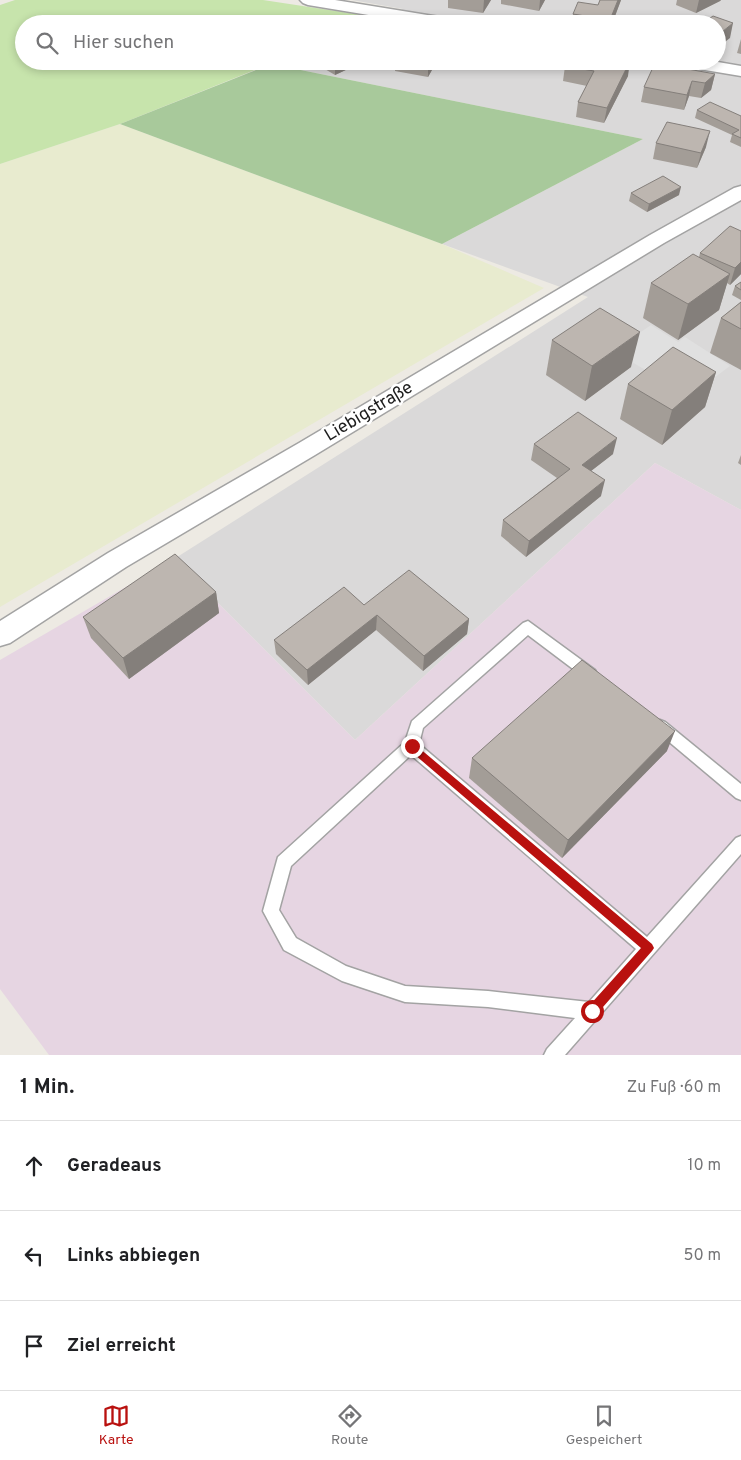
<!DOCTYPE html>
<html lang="de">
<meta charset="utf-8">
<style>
body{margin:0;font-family:Overpass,sans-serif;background:#f6f6f6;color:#202124}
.stop{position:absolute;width:15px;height:15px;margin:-11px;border:4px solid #b9110f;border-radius:50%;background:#fff}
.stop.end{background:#b9110f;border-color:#fff;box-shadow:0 1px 5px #0008}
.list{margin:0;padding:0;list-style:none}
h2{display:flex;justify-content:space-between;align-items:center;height:65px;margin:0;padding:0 20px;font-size:21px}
h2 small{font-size:16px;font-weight:400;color:#757577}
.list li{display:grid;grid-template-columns:32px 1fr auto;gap:15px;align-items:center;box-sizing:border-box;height:90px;padding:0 20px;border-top:1px solid #e0e0e0}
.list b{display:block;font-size:19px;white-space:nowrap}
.list em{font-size:16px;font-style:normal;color:#757577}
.icon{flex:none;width:28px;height:28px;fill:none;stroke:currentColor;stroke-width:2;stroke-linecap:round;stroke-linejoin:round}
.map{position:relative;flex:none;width:741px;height:1055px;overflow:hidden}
.search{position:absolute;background:#fff;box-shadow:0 2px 8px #0003;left:15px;right:15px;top:15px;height:55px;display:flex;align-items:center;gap:12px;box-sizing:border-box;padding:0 18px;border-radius:28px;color:#757577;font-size:19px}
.sheet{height:335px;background:#fff}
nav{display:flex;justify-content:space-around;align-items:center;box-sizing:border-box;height:70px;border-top:1px solid #e0e0e0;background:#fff;font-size:14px;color:#757577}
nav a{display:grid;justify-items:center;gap:2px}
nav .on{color:#b9110f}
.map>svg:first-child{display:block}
</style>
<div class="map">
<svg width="741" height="1055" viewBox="0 0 741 1055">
<rect width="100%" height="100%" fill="#edeae3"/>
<path fill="#dad9d9" d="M 352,0 L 741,0 L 741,510 L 655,463 L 355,740 L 174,559 L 588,297 L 442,244 L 643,139 L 271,64 L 277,61 L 717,61 L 717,24 L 367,24 L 403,9 Z"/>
<path fill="#e6d5e2" d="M 655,463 L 741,510 L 741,1055 L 49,1055 L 0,989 L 0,660 L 174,559 L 355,740 Z"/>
<path fill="#e8ebcf" d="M 120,124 L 442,244 L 544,288 L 0,607 L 0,164 Z"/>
<path fill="#c7e4ac" d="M 15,0 L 263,0 L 382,18 L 367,24 L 24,24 L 24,61 L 277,61 L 120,124 L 0,164 L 0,5 Z"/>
<path fill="#a8c99b" d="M 271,64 L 643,139 L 442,244 L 120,124 Z"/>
<path fill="#e0e0e0" d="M 651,325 L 678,342 L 685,337 L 730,366 L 690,396 L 613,351 Z"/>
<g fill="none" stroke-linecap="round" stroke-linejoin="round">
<g stroke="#a3a3a3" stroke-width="3">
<g id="lane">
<path d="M 528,621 L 595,670 L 597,674 L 595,678 L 590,680 L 585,678 L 528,635 L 423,728 L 419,744 L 647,937 L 736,838 L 741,836 L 741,854 L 565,1055 L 544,1055 L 547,1049 L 575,1018 L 488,1007 L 405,1002 L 342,981 L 284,950 L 263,911 L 278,857 L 405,742 L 412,721 L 523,623 ZM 411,755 L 636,949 L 589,1002 L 488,991 L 405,986 L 346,966 L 296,938 L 279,910 L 291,866 Z"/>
<path d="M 660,720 L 665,722 L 741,784 L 741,800 L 736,798 L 655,730 L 653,726 L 655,722 Z"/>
</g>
</g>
<g stroke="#a3a3a3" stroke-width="3">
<g id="street">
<path d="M 300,0 L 335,0 L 452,19 L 458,21 L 460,24 L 423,24 L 308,5 L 303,3 Z"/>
<path d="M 673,61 L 712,61 L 741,66 L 741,76 L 681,66 L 675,64 Z"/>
<path d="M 741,186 L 741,200 L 664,243 L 315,455 L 126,567 L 10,643 L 0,646 L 0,621 L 108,553 L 299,443 L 650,235 L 734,188 Z"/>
</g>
</g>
<use href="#lane" fill="#fff" fill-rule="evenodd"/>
<use href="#street" fill="#fff" fill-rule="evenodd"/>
</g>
<g fill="#a39d97">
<path d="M 448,0 L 491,0 L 483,13 L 448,8 Z"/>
<path d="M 501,0 L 545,0 L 539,11 L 501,4 Z"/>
<path d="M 600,0 L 621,0 L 612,24 L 571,24 L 573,14 L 598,5 Z"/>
<path d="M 677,0 L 721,0 L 720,1 L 696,13 L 676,5 Z"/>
<path d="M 741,39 L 741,54 L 737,53 Z"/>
<path d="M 318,61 L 350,61 L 350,68 L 335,75 L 318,65 Z"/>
<path d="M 395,61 L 437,61 L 428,77 L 395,71 Z"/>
<path d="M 565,66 L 628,76 L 604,123 L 576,117 L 578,102 L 587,86 L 563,81 Z"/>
<path d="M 715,74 L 711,90 L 701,98 L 689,96 L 684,110 L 641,102 L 644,87 Z"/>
<path d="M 697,110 L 741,116 L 741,147 L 730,142 L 732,135 L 695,118 Z"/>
<path d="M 656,143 L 706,147 L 697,168 L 653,159 Z"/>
<path d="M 631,193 L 679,195 L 647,212 L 629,201 Z"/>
<path d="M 741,231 L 741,274 L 730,285 L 727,283 L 719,310 L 678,340 L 643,318 L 651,283 L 699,257 L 700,253 Z"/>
<path d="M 741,282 L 741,300 L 732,295 L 735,286 Z"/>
<path d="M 741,302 L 741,370 L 710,353 L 721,318 Z"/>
<path d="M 552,340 L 631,367 L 585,401 L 546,375 Z"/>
<path d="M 716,372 L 705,407 L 662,445 L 620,419 L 628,384 Z"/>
<path d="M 534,444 L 613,454 L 591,471 L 601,496 L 526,557 L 501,536 L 503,520 L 557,478 L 531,460 Z"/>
<path d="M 741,455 L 741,465 L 738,463 Z"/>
<path d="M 216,592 L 219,613 L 129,679 L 91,638 L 83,617 Z"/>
<path d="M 364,605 L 469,619 L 467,634 L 423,671 L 376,630 L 308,685 L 276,654 L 274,640 Z"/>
<path d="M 667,751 L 562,858 L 469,778 L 472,758 Z"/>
</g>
<g fill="#847f7b">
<path d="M 484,0 L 491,0 L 483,13 Z"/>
<path d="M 540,0 L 545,0 L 539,11 Z"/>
<path d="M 618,0 L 621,0 L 612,24 L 610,24 L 610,20 Z"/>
<path d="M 699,0 L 721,0 L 720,1 L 696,13 Z"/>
<path d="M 733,23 L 730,38 L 717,48 L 717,36 Z"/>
<path d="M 348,61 L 350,61 L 350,68 L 335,75 L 335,67 Z"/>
<path d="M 428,61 L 437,61 L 428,77 Z"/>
<path d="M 630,61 L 628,76 L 604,123 L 607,108 Z"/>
<path d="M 715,74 L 711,90 L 701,98 L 705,83 Z"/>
<path d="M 692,81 L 689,96 L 684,110 L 687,95 Z"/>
<path d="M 710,131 L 706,147 L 697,168 L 701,153 Z"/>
<path d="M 681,187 L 679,195 L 647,212 L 649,204 Z"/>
<path d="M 741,262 L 741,274 L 730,285 L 735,268 Z"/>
<path d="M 730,274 L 719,310 L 678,340 L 688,304 Z"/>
<path d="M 640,332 L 631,367 L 585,401 L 592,366 Z"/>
<path d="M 716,372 L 705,407 L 662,445 L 672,410 Z"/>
<path d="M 617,438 L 613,454 L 578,481 L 582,465 Z"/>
<path d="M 605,480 L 601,496 L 526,557 L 529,541 Z"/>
<path d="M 216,592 L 219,613 L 129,679 L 123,658 Z"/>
<path d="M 377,615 L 376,630 L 308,685 L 307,670 Z"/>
<path d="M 469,619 L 467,634 L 423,671 L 424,656 Z"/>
<path d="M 675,731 L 667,751 L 562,858 L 568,840 Z"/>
</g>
<g fill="#bdb6b0" stroke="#847f7b">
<path d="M 600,0 L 618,0 L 610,20 L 573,14 L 578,2 L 598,5 Z"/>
<path d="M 373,16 L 386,24 L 355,24 Z"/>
<path d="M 713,16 L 733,23 L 717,36 L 717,24 L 685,24 L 691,19 L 703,23 Z"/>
<path d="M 325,61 L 348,61 L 335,67 Z"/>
<path d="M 568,61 L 630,61 L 607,108 L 578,102 L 594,71 L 565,66 Z"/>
<path d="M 655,63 L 715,74 L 705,83 L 692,81 L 687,95 L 644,87 Z"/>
<path d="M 710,102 L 741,116 L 741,138 L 732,134 L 739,130 L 697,110 Z"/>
<path d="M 667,122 L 710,131 L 701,153 L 656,143 Z"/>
<path d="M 663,176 L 681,187 L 649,204 L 631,193 Z"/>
<path d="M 730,226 L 741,231 L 741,262 L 735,268 L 700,253 Z"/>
<path d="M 693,254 L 730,274 L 688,304 L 651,283 Z"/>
<path d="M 741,282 L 741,290 L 735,286 Z"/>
<path d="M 741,302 L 741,329 L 721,318 Z"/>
<path d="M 600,308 L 640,332 L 592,366 L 552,340 Z"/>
<path d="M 673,347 L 716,372 L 672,410 L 628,384 Z"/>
<path d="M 578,412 L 617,438 L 582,465 L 605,480 L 529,541 L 503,520 L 570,469 L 534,444 Z"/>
<path d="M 175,554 L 216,592 L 123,658 L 83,617 Z"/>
<path d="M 409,570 L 469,619 L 424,656 L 377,615 L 307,670 L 274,640 L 344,587 L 364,605 Z"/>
<path d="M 582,660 L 675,731 L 568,840 L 472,758 Z"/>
</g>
<path fill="#b9110f" d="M 412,742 L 652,944 L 654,948 L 652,951 L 596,1015 L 592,1017 L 588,1015 L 586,1011 L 588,1007 L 641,948 L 408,749 L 408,743 Z"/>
<g text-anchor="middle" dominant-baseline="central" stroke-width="5" stroke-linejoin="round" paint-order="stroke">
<g font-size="18" fill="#1c1c1c" stroke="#fff">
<text transform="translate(369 412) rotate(-31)">Liebigstraße</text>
</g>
</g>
</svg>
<div class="stop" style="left:592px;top:1011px"></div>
<div class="stop end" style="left:412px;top:746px"></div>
<div class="search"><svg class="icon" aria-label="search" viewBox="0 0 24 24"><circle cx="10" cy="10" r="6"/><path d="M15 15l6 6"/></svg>Hier suchen</div>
</div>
<section class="sheet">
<h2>1 Min.<small>Zu Fuß · 60 m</small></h2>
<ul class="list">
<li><svg class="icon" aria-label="ahead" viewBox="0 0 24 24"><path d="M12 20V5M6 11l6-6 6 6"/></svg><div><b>Geradeaus</b></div><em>10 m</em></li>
<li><svg class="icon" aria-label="left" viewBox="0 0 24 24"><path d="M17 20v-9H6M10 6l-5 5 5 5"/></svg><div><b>Links abbiegen</b></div><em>50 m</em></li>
<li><svg class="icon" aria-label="arrive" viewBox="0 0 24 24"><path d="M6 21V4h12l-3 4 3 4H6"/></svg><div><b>Ziel erreicht</b></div></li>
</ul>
</section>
<nav>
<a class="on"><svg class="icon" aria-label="map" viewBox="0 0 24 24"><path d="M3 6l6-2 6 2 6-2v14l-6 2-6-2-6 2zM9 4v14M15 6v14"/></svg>Karte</a>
<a><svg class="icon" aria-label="directions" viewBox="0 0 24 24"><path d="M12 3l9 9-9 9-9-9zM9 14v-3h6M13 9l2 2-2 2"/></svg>Route</a>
<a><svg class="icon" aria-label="saved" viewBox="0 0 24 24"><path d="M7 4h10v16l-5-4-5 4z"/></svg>Gespeichert</a>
</nav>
